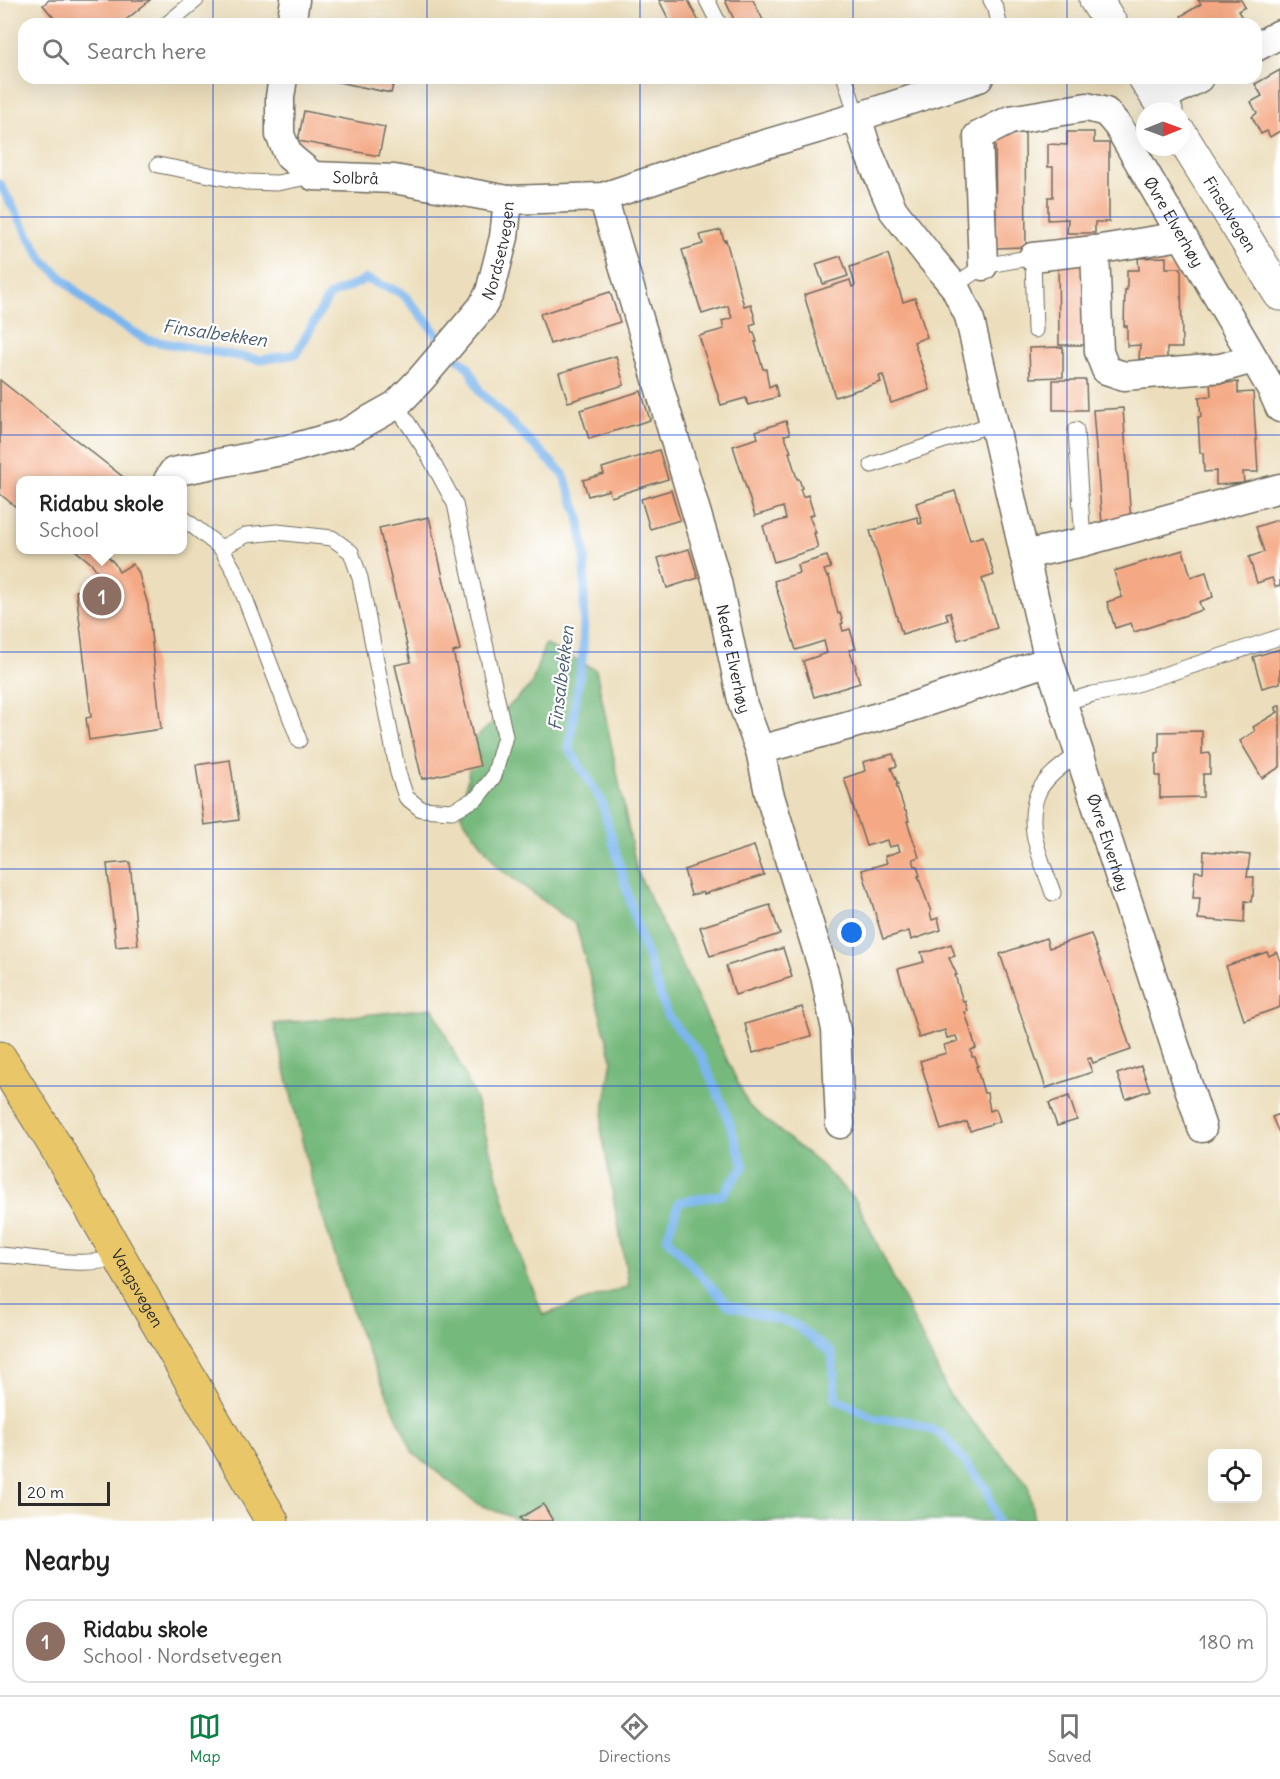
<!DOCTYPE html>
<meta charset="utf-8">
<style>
body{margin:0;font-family:Delius,sans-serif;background:#f2f2f2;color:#222}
.controls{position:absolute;right:18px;bottom:18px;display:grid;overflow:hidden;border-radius:12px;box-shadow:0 6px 24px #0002}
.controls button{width:54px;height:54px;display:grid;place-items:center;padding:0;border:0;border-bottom:2px solid #e0e0e0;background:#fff;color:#222;font:30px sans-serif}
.compass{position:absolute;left:1136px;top:102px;width:54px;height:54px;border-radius:50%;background:#fff;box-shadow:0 6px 24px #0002;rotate:89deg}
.scale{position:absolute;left:18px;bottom:15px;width:92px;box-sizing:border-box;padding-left:6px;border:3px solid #2b2b2b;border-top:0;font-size:16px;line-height:21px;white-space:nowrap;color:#2b2b2b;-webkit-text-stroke:4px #fff;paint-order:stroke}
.you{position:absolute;left:852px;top:933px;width:21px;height:21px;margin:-15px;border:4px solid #fff;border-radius:50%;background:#1a73e8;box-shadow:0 0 0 9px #1a73e833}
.badge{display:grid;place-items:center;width:39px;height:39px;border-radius:50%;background:#0b8043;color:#fff;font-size:20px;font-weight:700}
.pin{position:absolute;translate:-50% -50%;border:3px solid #fff;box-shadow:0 2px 6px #0006}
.popup{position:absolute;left:16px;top:476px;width:171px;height:78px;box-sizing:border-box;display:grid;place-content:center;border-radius:12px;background:#fff;filter:drop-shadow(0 2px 4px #0005);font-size:20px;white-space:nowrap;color:#767676}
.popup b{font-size:22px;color:#222}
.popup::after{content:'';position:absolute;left:50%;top:100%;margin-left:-12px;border:12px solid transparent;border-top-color:#fff}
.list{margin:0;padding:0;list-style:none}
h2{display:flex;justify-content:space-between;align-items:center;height:78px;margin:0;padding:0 24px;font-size:26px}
h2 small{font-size:20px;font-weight:400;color:#767676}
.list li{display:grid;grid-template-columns:39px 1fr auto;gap:18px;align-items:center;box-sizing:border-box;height:84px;margin:0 12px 12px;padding:0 12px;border:2px solid #e0e0e0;border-radius:18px}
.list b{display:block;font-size:22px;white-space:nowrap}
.list p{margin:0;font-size:20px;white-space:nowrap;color:#767676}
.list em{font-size:20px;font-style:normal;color:#767676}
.icon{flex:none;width:33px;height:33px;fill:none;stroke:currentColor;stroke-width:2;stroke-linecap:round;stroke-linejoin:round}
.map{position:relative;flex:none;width:1280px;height:1521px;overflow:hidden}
.search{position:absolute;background:#fff;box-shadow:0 6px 24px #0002;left:18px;right:18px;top:18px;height:66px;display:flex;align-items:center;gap:15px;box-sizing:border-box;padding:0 21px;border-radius:18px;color:#767676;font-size:22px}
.sheet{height:174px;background:#fff}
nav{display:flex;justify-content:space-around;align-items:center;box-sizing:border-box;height:84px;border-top:2px solid #e0e0e0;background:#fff;font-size:16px;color:#767676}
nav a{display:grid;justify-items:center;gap:3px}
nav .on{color:#0b8043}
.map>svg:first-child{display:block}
</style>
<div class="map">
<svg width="1280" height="1521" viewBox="0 0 1280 1521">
<rect width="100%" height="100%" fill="#fff"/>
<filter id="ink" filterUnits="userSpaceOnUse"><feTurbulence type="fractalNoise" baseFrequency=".0167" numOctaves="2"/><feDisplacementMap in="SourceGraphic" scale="12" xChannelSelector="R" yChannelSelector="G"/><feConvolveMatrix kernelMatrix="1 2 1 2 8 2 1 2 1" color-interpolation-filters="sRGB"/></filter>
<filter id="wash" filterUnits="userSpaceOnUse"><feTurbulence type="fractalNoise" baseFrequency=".008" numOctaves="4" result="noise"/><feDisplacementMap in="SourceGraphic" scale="24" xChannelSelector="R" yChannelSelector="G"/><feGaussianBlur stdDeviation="1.35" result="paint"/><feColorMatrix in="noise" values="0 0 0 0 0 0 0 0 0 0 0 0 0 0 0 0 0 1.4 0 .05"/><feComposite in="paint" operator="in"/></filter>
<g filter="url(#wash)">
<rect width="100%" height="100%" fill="#ecdebc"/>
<path fill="#76b97d" stroke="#507254" stroke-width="1.5" d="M 545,644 L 596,670 L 637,871 L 749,1106 L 820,1164 L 857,1202 L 950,1396 L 1028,1484 L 1034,1521 L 521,1521 L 478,1504 L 413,1453 L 358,1329 L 313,1186 L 274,1024 L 433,1008 L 475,1097 L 518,1250 L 543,1315 L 629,1286 L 601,1128 L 612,1059 L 576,925 L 499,868 L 461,816 L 474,740 L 531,685 Z"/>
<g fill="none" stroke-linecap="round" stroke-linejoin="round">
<path stroke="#7bb6ed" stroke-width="9" d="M 0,184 L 42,259 L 96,310 L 147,340 L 261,360 L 296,354 L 329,296 L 366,279 L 402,293 L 429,324 L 447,349 L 469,368 L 480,392 L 563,474 L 579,516 L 585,558 L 583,652 L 569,748 L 601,800 L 638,929 L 667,1015 L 701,1056 L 725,1110 L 744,1166 L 722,1195 L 679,1202 L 667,1238 L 728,1305 L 794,1324 L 832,1353 L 836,1399 L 876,1419 L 908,1421 L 942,1434 L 986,1488 L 997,1521"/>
</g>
<g id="blocks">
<g fill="#f4a984">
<path d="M 49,0 L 150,0 L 121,24 L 59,24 L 43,5 Z"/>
<path d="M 659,0 L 688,0 L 700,24 L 671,24 Z"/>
<path d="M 725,0 L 753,0 L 765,24 L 736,24 Z"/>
<path d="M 1198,0 L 1241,0 L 1245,7 L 1238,11 L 1245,23 L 1186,24 L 1181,16 L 1201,4 Z"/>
<path d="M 309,18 L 335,23 L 335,24 L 308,24 Z"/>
<path d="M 1280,70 L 1280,131 L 1270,137 L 1267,131 L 1261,134 L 1252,117 L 1257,113 L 1251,102 L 1262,96 L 1255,84 Z"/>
<path d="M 319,78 L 395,78 L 391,93 Z"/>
<path d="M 304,111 L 385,127 L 379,156 L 298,141 Z"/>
<path d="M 1067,132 L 1094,132 L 1094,143 L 1109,143 L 1109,222 L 1095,222 L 1095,233 L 1067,233 L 1068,219 L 1048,220 L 1048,197 L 1053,197 L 1053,167 L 1048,167 L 1048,144 L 1067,145 Z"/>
<path d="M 1025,133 L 1026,247 L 996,248 L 995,134 Z"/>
<path d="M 721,230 L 724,241 L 726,240 L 744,306 L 751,304 L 756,323 L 750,325 L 752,333 L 754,332 L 757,342 L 755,342 L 763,369 L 766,369 L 769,387 L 775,384 L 778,397 L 748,405 L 746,398 L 721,405 L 699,336 L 724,329 L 722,321 L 732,318 L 728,306 L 702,314 L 682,250 L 703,244 L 700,235 Z"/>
<path d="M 888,254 L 903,302 L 915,298 L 927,337 L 914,342 L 930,390 L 891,403 L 883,375 L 879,376 L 881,382 L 835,397 L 804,295 L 850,280 L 852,287 L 855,285 L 850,267 Z"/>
<path d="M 841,256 L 848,276 L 823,284 L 816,264 Z"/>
<path d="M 1166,257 L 1166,268 L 1181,268 L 1182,348 L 1167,348 L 1167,359 L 1139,359 L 1140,345 L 1127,346 L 1127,326 L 1124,326 L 1125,290 L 1127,290 L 1127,270 L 1139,270 L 1138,258 Z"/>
<path d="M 1058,258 L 1088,258 L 1088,345 L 1059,345 Z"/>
<path d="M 610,292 L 620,322 L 550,344 L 540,314 Z"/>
<path d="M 1063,347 L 1063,377 L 1030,378 L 1029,348 Z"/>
<path d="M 616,356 L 624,385 L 568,402 L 559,373 Z"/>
<path d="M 0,380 L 127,480 L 21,480 L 21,511 L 0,494 Z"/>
<path d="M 1053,380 L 1086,380 L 1087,410 L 1053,410 Z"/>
<path d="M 1238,382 L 1238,393 L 1253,392 L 1258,472 L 1243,472 L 1244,483 L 1216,485 L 1216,471 L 1204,472 L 1203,453 L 1200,453 L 1198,417 L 1201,417 L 1199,397 L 1211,396 L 1210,384 Z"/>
<path d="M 641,391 L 650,420 L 589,439 L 580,410 Z"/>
<path d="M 1123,408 L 1131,522 L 1102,524 L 1093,410 Z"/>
<path d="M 786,421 L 790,434 L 784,435 L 791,452 L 789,452 L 797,479 L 799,479 L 802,488 L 800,489 L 803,497 L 808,495 L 811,505 L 814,514 L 809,516 L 816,533 L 814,533 L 818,548 L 774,562 L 763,526 L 786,519 L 783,507 L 755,516 L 733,446 L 758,438 L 756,431 Z"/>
<path d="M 659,450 L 668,479 L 611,497 L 609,490 L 588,496 L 583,480 L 604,474 L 602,468 Z"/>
<path d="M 671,490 L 680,520 L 650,529 L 641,499 Z"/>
<path d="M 955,491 L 970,540 L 983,536 L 994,575 L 982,579 L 997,628 L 958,640 L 950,612 L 946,613 L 948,620 L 902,634 L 870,531 L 917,517 L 919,524 L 922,523 L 916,503 Z"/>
<path d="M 429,517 L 460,650 L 453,652 L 480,766 L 422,779 L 395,665 L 411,662 L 379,528 Z"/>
<path d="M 1280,519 L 1280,586 L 1275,587 L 1272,578 L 1257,583 L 1249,557 L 1264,552 L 1256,527 Z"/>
<path d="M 689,549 L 698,578 L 667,588 L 658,558 Z"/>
<path d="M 75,550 L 102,550 L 115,564 L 119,572 L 132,564 L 138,571 L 148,605 L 161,729 L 89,740 L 86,718 L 91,717 L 76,591 L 107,588 L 105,582 L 92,564 Z"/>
<path d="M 1183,550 L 1191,577 L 1206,572 L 1213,597 L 1199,602 L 1202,610 L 1134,632 L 1131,623 L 1115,628 L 1107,602 L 1122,597 L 1114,571 Z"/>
<path d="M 827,556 L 831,568 L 824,570 L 827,577 L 829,576 L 838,614 L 840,613 L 843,623 L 841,624 L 843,631 L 850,629 L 856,649 L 849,650 L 856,667 L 855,668 L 860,683 L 814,697 L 803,661 L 827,653 L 824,641 L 796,650 L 774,581 L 799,573 L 797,565 Z"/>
<path d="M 1280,649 L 1280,683 L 1262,688 L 1253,657 Z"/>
<path d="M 1280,705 L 1280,767 L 1262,778 L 1240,741 L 1255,731 L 1253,727 L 1278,712 L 1275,708 Z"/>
<path d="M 1202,731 L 1202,754 L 1210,753 L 1210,774 L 1203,774 L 1203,797 L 1160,798 L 1160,776 L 1156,776 L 1156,753 L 1159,753 L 1159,732 Z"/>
<path d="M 893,754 L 897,766 L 891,768 L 898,784 L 896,784 L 905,811 L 906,811 L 909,821 L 907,821 L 919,857 L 913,859 L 915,866 L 917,866 L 920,876 L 918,876 L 931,912 L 930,913 L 932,920 L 938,918 L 941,930 L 911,940 L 909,931 L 883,939 L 862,870 L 887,863 L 885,856 L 900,851 L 898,845 L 889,847 L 887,840 L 866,846 L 844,778 L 865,771 L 863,762 Z"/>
<path d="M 230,760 L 239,820 L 204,825 L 196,765 Z"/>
<path d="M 754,846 L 764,875 L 704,894 L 703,892 L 691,895 L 684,870 L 695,866 L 695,865 Z"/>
<path d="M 1204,851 L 1250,855 L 1247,877 L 1254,877 L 1253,896 L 1252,896 L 1251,902 L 1245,901 L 1244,923 L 1198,919 L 1200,898 L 1193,898 L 1195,871 L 1203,872 Z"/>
<path d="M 130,862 L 138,945 L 116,947 L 107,864 Z"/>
<path d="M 770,905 L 780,934 L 710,956 L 700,927 Z"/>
<path d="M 1091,934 L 1108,982 L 1109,982 L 1131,1050 L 1093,1063 L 1091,1058 L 1087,1059 L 1092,1072 L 1046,1088 L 1000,954 L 1046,938 L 1049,948 Z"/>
<path d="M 951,944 L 955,956 L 949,958 L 957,975 L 955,975 L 963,1002 L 965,1001 L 968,1011 L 965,1012 L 976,1048 L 971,1050 L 972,1057 L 975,1057 L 978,1066 L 976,1066 L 984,1093 L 987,1093 L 990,1111 L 996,1109 L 1000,1121 L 970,1131 L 967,1122 L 941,1130 L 920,1061 L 946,1053 L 944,1045 L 958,1041 L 956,1036 L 947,1038 L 945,1030 L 919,1038 L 898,969 L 924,962 L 921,952 L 931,951 Z"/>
<path d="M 783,948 L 792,977 L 735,995 L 726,966 Z"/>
<path d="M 1267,952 L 1269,956 L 1277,952 L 1280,962 L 1280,1007 L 1244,1020 L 1226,966 Z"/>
<path d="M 802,1007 L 811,1036 L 753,1053 L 745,1024 Z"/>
<path d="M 1141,1066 L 1150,1090 L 1126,1099 L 1117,1074 Z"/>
<path d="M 1069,1096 L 1077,1120 L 1057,1126 L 1049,1103 Z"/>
<path d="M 1280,1114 L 1280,1135 L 1272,1117 Z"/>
<path d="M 543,1504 L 553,1521 L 522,1521 L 520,1518 Z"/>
</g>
</g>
</g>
<g filter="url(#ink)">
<use href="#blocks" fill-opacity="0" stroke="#6f6a5e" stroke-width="1.5"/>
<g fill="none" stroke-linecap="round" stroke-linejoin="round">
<g stroke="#6f6a5e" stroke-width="17">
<g id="service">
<path d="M 707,0 L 719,24"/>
<path d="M 991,0 L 996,9 L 999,24"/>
<path d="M 167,24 L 196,0"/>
<path d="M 845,78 L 857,117"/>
<path d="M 158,165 L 246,182 L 277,183 L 313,176"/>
<path d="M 954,286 L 983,266 L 1033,257 L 1035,330"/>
<path d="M 1076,430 L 1083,542"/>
<path d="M 872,465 L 995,423"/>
<path d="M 183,518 L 221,548 L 235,572 L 299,740"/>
<path d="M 221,548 L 246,535 L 277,532 L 332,538 L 351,552 L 360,578 L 398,773 L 406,797 L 421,809 L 452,811 L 477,798 L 494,776 L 505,736 L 455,504 L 428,454 L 396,405"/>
<path d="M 1062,703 L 1093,694 L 1121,689 L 1280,637"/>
<path d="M 1053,893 C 1042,861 1024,826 1038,793 C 1045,777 1065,763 1079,754"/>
<path d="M 0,1255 C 38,1257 82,1269 119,1257"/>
</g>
</g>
<g stroke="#6f6a5e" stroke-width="31">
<g id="minor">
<path d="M 291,24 L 295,0"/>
<path d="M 1256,47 L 1280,34"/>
<path id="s1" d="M 283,78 L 280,97 L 280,135 L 289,156 L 313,176 L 394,179 L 508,200"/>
<path d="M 1159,99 L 1199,78"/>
<path id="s2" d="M 857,117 L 867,149 L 893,210 L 929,256 L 954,286 L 969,316 L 1049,661 L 1202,1128"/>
<path id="s3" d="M 603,197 L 717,582 L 743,705 L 760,750 L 769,793 L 825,976 L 836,1030 L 840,1124"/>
<path d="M 1095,250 L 1099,352 L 1106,370 L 1124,376 L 1221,368 L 1253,359"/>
<path d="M 1033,257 L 1095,250 L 1181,236"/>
<path id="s4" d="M 983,266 L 978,136 L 1010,120 L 1087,107 L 1106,112 L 1118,126 L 1271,388 L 1280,408"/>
<path id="s5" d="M 168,480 L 173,472 L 286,450 L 346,433 L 396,405 L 421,379 L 482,307 L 490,292 L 504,237 L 508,200 L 603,197 L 722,157 L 857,117 L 979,78"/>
<path d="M 1024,555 L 1083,542 L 1280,488"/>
<path d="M 760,750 L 896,712 L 1049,661"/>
</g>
</g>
<g stroke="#6f6a5e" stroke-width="35">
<g id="tertiary">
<path d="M 1096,0 L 1111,24"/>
<path d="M 1145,78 L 1166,111"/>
<path id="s6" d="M 1181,135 L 1280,294"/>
</g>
</g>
<g stroke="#6f6a5e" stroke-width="35">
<g id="trunk">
<path id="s7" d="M 0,1058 L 56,1147 L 272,1521"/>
</g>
</g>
<use href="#service" stroke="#fff" stroke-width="15"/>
<use href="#minor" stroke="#fff" stroke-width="28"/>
<use href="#tertiary" stroke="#fff" stroke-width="33"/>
<use href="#trunk" stroke="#e9c769" stroke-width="33"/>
</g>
</g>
<path fill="none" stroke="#1d4ed8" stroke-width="1.5" stroke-opacity="0.55" d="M 213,0 L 213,24M 427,0 L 427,24M 640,0 L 640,24M 853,0 L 853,24M 1067,0 L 1067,24M 213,78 L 213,1521M 427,78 L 427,1521M 640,78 L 640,1521M 853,78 L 853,1521M 1067,78 L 1067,1521M 0,217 L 1280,217M 0,435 L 1280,435M 0,652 L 1280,652M 0,869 L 1280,869M 0,1086 L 1280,1086M 0,1304 L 1280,1304"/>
<g text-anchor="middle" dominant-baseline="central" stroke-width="4.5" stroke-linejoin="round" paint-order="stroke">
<g font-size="16" fill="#2b2b2b" stroke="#fff">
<text stroke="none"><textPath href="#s1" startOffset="154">Solbrå</textPath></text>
<text stroke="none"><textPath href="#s6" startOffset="93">Finsalvegen</textPath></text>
<text stroke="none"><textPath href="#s4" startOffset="393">Øvre Elverhøy</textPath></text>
<text stroke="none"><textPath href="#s5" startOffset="434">Nordsetvegen</textPath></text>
<text stroke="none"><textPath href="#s3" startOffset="480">Nedre Elverhøy</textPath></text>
<text stroke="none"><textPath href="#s2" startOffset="776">Øvre Elverhøy</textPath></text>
<text stroke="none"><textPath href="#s7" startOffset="268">Vangsvegen</textPath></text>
</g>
<g font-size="18" font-style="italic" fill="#475c6f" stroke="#fff">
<text transform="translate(215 333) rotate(8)">Finsalbekken</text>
<text transform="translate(561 678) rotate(-83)">Finsalbekken</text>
</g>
</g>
</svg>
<div class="controls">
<button><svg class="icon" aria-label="locate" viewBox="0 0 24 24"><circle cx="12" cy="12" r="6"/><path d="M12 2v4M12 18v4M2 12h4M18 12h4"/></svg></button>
</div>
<svg class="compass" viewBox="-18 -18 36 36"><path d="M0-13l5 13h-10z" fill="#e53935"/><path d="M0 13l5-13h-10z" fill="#767676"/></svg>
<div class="scale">20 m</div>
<div class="you"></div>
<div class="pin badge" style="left:102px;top:596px;background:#8d6e63">1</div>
<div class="popup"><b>Ridabu skole</b>School</div>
<div class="search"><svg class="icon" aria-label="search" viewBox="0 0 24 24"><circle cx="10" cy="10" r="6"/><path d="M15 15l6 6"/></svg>Search here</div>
</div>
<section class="sheet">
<h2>Nearby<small></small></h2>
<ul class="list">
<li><span class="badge" style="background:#8d6e63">1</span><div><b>Ridabu skole</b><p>School · Nordsetvegen</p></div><em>180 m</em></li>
</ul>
</section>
<nav>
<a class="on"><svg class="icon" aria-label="map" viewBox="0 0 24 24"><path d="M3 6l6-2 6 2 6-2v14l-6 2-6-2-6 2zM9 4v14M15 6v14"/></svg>Map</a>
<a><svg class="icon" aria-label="directions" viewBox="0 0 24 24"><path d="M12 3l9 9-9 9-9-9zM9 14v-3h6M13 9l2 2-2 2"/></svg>Directions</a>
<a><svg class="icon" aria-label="saved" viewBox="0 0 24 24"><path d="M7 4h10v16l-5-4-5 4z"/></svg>Saved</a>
</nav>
